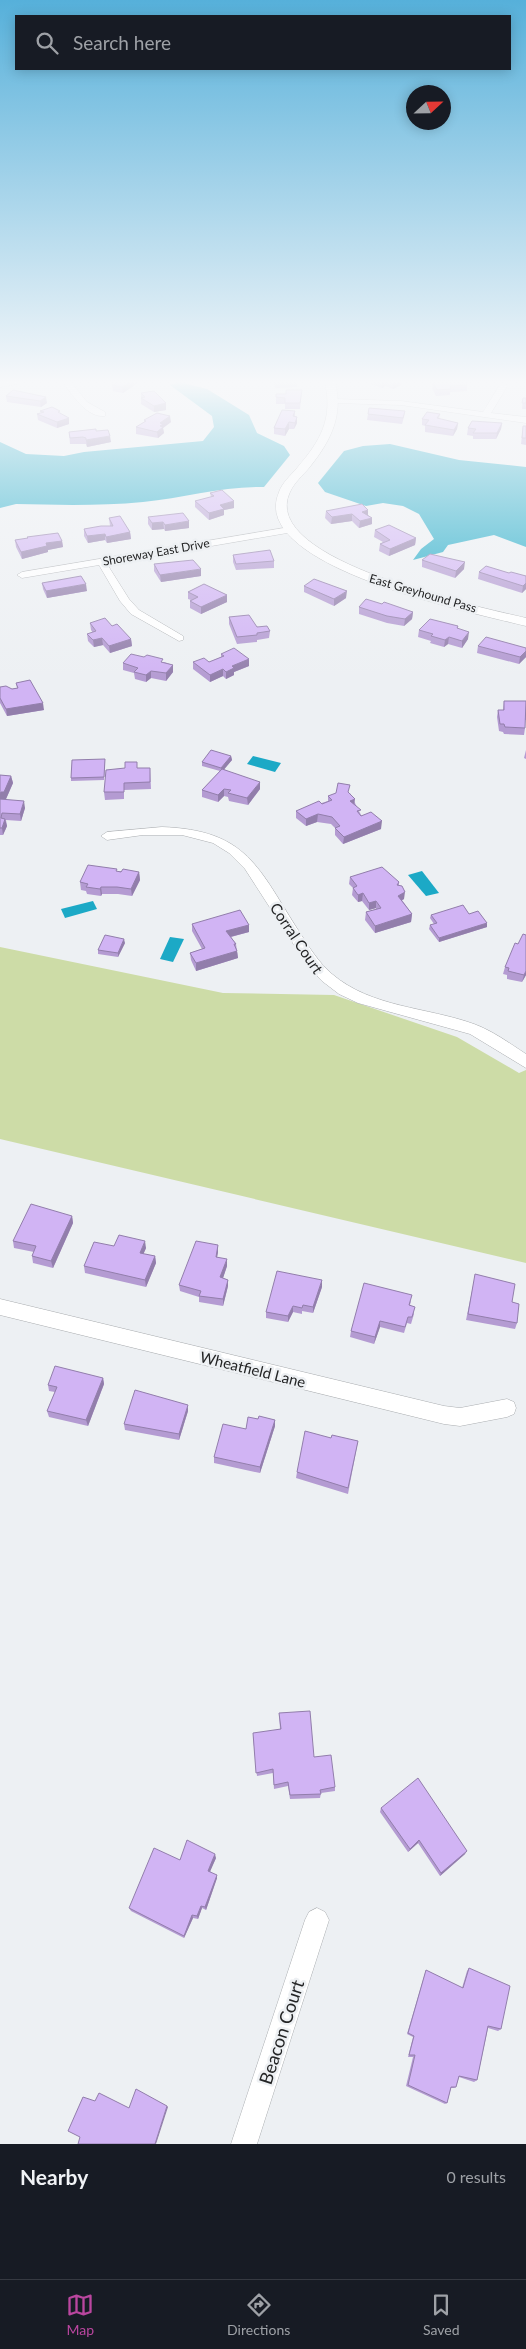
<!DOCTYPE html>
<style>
body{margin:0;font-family:Lato,sans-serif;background:#20242c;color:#f1f3f6}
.compass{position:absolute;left:406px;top:85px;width:45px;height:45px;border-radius:50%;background:#171b24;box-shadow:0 2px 12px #0003;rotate:68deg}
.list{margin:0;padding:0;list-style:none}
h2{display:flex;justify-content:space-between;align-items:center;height:65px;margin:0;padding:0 20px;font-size:21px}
h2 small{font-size:16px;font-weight:400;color:#9ea1a6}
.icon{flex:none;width:28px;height:28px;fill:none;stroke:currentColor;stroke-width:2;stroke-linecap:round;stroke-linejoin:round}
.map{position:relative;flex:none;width:526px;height:2144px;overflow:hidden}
.search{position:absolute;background:#171b24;box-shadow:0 2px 12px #0003;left:15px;right:15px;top:15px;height:55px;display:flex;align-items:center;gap:12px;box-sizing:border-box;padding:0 18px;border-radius:0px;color:#9ea1a6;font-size:19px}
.sheet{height:135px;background:#171b24}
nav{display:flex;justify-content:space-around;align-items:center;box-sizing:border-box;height:70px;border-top:1px solid #363941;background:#171b24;font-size:14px;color:#9ea1a6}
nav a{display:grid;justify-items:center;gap:2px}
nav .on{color:#ba469f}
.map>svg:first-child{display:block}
</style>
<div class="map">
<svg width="526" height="2144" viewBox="0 0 526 2144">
<rect width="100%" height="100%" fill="#edf0f3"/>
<path fill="#cddca7" d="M 0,947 L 223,993 L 334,995 L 457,1037 L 519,1073 L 526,1070 L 526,1263 L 0,1139 Z"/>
<g fill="#1ca9c6">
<path d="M 179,382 L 207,389 L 249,415 L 257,433 L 284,446 L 290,455 L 264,487 C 223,486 184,498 143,502 C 101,506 58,505 16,504 L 0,508 L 0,442 L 26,454 L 64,456 L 84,452 L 203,441 L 214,427 L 212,416 L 170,385 Z"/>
<path d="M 390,444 L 459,460 L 526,467 L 526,547 L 494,535 L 448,545 L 443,552 L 413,560 L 421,549 L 434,539 L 419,514 L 403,506 L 383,503 L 366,506 L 325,492 L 318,483 L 344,451 L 363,446 Z"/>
<path d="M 253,756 L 281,763 L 275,772 L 247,764 Z"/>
<path d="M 422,871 L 439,893 L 426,896 L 408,875 Z"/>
<path d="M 93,901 L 97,909 L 65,918 L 61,909 Z"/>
<path d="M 170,937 L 184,939 L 173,962 L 160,959 Z"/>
</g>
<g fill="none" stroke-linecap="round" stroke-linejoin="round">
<g stroke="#abaeb1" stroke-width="1">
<g id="minor">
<path d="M 63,382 L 71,382 L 87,402 L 105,412 L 105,416 C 87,418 72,395 63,382 Z"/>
<path d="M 501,383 L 508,385 L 491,413 L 526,417 L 526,423 L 401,405 L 335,403 L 331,401 L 335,399 L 401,401 L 483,412 Z"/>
<path d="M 290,527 L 295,530 L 293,532 L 107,564 L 129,599 L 139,610 L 183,636 L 183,640 L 179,641 L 131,614 L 120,601 L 99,565 L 22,578 L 17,575 L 22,572 Z"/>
<path d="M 162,827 C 248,830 258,868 300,933 C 309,947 319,963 332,974 C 372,1008 427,1007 474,1024 C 493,1031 509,1043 526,1054 L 526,1068 L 470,1034 L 358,1003 L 339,994 L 322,981 L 307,965 L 245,869 L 229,853 L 213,843 L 182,835 L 143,835 L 107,840 L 101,836 L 107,832 Z"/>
<path d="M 0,1299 L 444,1406 L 460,1408 L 507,1399 L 514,1402 L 516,1408 L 514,1414 L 507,1417 L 460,1426 L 444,1424 L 0,1315 Z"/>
<path d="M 317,1908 L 325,1912 L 329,1920 L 257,2144 L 231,2144 L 305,1920 L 309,1912 Z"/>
</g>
</g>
<g stroke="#abaeb1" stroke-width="1">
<g id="tertiary">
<path d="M 0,382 L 18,382 L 17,384 L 0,387 Z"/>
<path d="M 325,382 L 335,382 C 344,416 330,442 309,468 C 303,475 294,483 290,492 C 257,561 484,608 526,618 L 526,626 C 479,614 246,567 279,492 C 282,483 291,475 297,468 C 321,440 333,419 325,382 Z"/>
</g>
</g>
<use href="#minor" fill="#fff" fill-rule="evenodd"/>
<use href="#tertiary" fill="#fff" fill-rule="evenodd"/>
</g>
<g fill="#b49bd2">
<path d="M 115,382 L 139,382 L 123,393 L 113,391 L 112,385 L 115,383 Z"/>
<path d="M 274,382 L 297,382 L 297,387 L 276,388 L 274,384 Z"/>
<path d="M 371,382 L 402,382 L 401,385 L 393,389 L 385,386 L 382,388 L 371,384 Z"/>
<path d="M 433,382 L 467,385 L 467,391 L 450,392 L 450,395 L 436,396 L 432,388 Z"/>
<path d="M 13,390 L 47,403 L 41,407 L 7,402 L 6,396 Z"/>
<path d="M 302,390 L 300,409 L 285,409 L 285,404 L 276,404 L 276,394 L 286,394 Z"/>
<path d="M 141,393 L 166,403 L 166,410 L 154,412 L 141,404 Z"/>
<path d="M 523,398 L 526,398 L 526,409 L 522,409 Z"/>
<path d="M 40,411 L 60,413 L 69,424 L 57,428 L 38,420 L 37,414 L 41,413 Z"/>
<path d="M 295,411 L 295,416 L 297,417 L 297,423 L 294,429 L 289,429 L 285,436 L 274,434 L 274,428 Z"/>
<path d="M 405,411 L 404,417 L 402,424 L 367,420 L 368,414 Z"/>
<path d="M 440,414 L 439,419 L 458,423 L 457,429 L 453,436 L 425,432 L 425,426 L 422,425 L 422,419 Z"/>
<path d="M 144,420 L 171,422 L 163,428 L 164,433 L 158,438 L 136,434 L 136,427 L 144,422 Z"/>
<path d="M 502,423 L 501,429 L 496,439 L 473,439 L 473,436 L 467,435 L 468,428 Z"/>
<path d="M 523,426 L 526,426 L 526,445 L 521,444 Z"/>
<path d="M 96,431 L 111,442 L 87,447 L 86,444 L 70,444 L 69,432 Z"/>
<path d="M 210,493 L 234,508 L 224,510 L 224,515 L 209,520 L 195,507 L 195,501 L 211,497 Z"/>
<path d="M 326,511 L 368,515 L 372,518 L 372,524 L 359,528 L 352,521 L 331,524 L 325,518 Z"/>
<path d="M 148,517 L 189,528 L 165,531 L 164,529 L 152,530 L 148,524 Z"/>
<path d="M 109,518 L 130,532 L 131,539 L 107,543 L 105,540 L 88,543 L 84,536 L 84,529 L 110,526 Z"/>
<path d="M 375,530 L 416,538 L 415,545 L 389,556 L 379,551 L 380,544 L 383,542 L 374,537 Z"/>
<path d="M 27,537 L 62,541 L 63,547 L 48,550 L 48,552 L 22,559 L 16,547 L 15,540 L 27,539 Z"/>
<path d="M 233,555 L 274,561 L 274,568 L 236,570 L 233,562 Z"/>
<path d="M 422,560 L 464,569 L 455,578 L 422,567 Z"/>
<path d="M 154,564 L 201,576 L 161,582 L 154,571 Z"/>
<path d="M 479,572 L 509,573 L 526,576 L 526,589 L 522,593 L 478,579 Z"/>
<path d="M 42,583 L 87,591 L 47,598 L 43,589 Z"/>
<path d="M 304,586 L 346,598 L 334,606 L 304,592 Z"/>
<path d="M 188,592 L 227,602 L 201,614 L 190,608 L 190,601 L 191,600 L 188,599 Z"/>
<path d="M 359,607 L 413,612 L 412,619 L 404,626 L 387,623 L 359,614 Z"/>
<path d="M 229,617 L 270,631 L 269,638 L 257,640 L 257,642 L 237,644 L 229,624 Z"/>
<path d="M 90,623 L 112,626 L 131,639 L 132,646 L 110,653 L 103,645 L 94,647 L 88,641 L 87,634 L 93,633 L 91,630 Z"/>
<path d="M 458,626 L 458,628 L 468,639 L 462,648 L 448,644 L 444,647 L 430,643 L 431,641 L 418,637 L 419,630 Z"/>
<path d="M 478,646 L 526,648 L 526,657 L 519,664 L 477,653 Z"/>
<path d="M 221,654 L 249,659 L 249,666 L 234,672 L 234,675 L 226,679 L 223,676 L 210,682 L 193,669 L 193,662 L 209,662 L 221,657 Z"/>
<path d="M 164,662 L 173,665 L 173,672 L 166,681 L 151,678 L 146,682 L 135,679 L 134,673 L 123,670 L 123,663 Z"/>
<path d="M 16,683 L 44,710 L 7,716 L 0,703 L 0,687 L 12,689 L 17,688 Z"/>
<path d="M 504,701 L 526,701 L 526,720 L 525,720 L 525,728 L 524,735 L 504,734 L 503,732 L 499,731 L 497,717 L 498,710 L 503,710 Z"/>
<path d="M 526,750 L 526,759 L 524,758 Z"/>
<path d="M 231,756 L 232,760 L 224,769 L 260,789 L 248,805 L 229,801 L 228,797 L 224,796 L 218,802 L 202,797 L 202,790 L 220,771 L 202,766 L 202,762 Z"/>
<path d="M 105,759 L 104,780 L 71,781 L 71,778 Z"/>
<path d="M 137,768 L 150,768 L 151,789 L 124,790 L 124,799 L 105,800 L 104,792 Z"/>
<path d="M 0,775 L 11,776 L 13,783 L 6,799 L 2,800 L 25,808 L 21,821 L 6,820 L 7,826 L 3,835 L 0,835 Z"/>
<path d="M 350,793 L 361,815 L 381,829 L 343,844 L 335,835 L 335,828 L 331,824 L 317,822 L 306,826 L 296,818 L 296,811 L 328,801 L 328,796 Z"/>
<path d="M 118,871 L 139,872 L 140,880 L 132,896 L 118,894 L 102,894 L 101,896 L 87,894 L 86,891 L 81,890 L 80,882 Z"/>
<path d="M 350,877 L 399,882 L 399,885 L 404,899 L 402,900 L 412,914 L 411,922 L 375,933 L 365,920 L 366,912 L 376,909 L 376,908 L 369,910 L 362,901 L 358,902 L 352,895 L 353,888 L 349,884 Z"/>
<path d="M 469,914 L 487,927 L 439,942 L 429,929 L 430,925 L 434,924 L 430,918 L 431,915 Z"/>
<path d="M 192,924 L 249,925 L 249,932 L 231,937 L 236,944 L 238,958 L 196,971 L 191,960 L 190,953 L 202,949 L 192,931 Z"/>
<path d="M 526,935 L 526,975 L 522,982 L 507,979 L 507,975 L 503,974 L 505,967 Z"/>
<path d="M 125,943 L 118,957 L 98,954 L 98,950 Z"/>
<path d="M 72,1216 L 73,1223 L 53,1268 L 33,1263 L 32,1256 L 34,1252 L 14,1248 L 13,1241 Z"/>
<path d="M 218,1245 L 218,1252 L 217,1257 L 227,1266 L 223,1278 L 228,1280 L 228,1286 L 223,1306 L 199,1302 L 199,1297 L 180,1291 L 179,1285 Z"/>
<path d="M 114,1246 L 146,1248 L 143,1254 L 155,1256 L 156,1263 L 146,1287 L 85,1273 L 84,1266 Z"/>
<path d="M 474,1281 L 517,1323 L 515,1329 L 466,1320 Z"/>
<path d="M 322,1287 L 313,1313 L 302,1311 L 302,1314 L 293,1312 L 288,1322 L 266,1318 L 266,1312 Z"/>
<path d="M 411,1301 L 410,1305 L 414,1314 L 411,1324 L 407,1323 L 404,1333 L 380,1327 L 374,1344 L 350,1337 L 351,1331 Z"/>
<path d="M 103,1378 L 104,1384 L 88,1426 L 49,1417 L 47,1411 L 55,1392 L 49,1391 L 48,1385 Z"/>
<path d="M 188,1411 L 179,1440 L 125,1430 L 124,1424 Z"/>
<path d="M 258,1419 L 275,1420 L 275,1426 L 260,1473 L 214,1463 L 214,1457 Z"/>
<path d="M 331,1438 L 358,1441 L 348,1494 L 296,1478 L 297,1472 Z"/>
<path d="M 279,1713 L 314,1757 L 335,1787 L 335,1791 L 321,1793 L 320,1798 L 290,1799 L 288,1786 L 274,1789 L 273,1773 L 257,1776 L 253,1737 L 280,1729 Z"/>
<path d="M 381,1808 L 465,1854 L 440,1876 L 418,1843 L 408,1852 L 380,1812 Z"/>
<path d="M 216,1858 L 210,1871 L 217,1878 L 206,1910 L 202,1908 L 198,1919 L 193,1918 L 184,1938 L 131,1911 L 129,1908 L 180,1860 Z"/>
<path d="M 469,1968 L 501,2029 L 498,2031 L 488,2028 L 477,2080 L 474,2082 L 459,2077 L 456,2087 L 454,2088 L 451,2088 L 447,2103 L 445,2104 L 406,2086 L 413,2057 L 408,2057 L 413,2037 L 407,2034 L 425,1973 L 426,1970 L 462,1988 L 467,1971 Z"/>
</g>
<g fill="#927eab">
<path d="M 130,382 L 139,382 L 123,393 L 122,387 Z"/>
<path d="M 382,382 L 386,382 L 385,386 L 382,388 Z"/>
<path d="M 397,382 L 402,382 L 401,385 L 393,389 L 393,383 Z"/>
<path d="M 46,397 L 47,403 L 41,407 L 40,401 Z"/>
<path d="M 166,403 L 166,410 L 154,412 L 154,406 Z"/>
<path d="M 170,416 L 171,422 L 163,428 L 164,433 L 158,438 L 157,432 L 160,423 Z"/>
<path d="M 297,417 L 297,423 L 294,429 L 295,423 Z"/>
<path d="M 69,418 L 69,424 L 57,428 L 57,422 Z"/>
<path d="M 289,422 L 289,429 L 285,436 L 285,429 Z"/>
<path d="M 458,423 L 457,429 L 453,436 L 454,430 Z"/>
<path d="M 502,423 L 501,429 L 496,439 L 497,433 Z"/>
<path d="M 110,436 L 111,442 L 87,447 L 86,440 Z"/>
<path d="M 234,501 L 234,508 L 224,510 L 224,515 L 209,520 L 209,513 L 220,505 Z"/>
<path d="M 368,510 L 368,517 L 362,512 Z"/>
<path d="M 352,514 L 352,521 L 331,524 L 332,517 Z"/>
<path d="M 372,518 L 372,524 L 359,528 L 360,521 Z"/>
<path d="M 189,521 L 189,528 L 165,531 L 165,525 Z"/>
<path d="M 163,522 L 164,529 L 152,530 L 152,523 Z"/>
<path d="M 130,532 L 131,539 L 107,543 L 106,537 Z"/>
<path d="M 105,534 L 105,540 L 88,543 L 87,536 Z"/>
<path d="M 416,538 L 415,545 L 389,556 L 390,549 Z"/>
<path d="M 62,541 L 63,547 L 48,550 L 48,552 L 22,559 L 21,552 L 46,543 Z"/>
<path d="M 465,562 L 464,569 L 455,578 L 456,571 Z"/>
<path d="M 201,569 L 201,576 L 161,582 L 160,575 Z"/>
<path d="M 526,583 L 526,589 L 522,593 L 523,586 Z"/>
<path d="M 86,584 L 87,591 L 47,598 L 46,591 Z"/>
<path d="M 347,591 L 346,598 L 334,606 L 334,599 Z"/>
<path d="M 227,595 L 227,602 L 201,614 L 201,607 Z"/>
<path d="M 413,612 L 412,619 L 404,626 L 405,619 Z"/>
<path d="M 469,632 L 468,639 L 462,648 L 462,641 Z"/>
<path d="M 449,637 L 448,644 L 444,647 L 445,640 Z"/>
<path d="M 102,638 L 103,645 L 94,647 L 93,640 Z"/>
<path d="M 131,639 L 132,646 L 110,653 L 109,646 Z"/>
<path d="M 526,651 L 526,657 L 519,664 L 520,657 Z"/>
<path d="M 249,659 L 249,666 L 234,672 L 234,675 L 226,679 L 226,672 L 232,666 Z"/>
<path d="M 173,665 L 173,672 L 166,681 L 166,673 Z"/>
<path d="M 223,669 L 223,676 L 210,682 L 210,675 Z"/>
<path d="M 151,671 L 151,678 L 146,682 L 146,675 Z"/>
<path d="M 43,703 L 44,710 L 7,716 L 6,709 Z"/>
<path d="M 231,756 L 232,760 L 222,772 L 221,768 Z"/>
<path d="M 11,776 L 13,783 L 6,799 L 2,799 L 0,804 L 0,794 Z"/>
<path d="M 260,782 L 260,789 L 248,805 L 247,798 Z"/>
<path d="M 224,789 L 224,796 L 218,802 L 218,795 Z"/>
<path d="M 355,799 L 354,806 L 350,801 Z"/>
<path d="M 24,801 L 25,808 L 21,821 L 20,814 Z"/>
<path d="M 318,814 L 317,822 L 306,826 L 306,819 Z"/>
<path d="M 5,819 L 7,826 L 3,835 L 2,828 Z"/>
<path d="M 382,821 L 381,829 L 343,844 L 344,837 Z"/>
<path d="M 139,872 L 140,880 L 132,896 L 131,889 Z"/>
<path d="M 101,887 L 102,894 L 101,896 L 100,889 Z"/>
<path d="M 405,892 L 404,899 L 397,903 L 398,896 Z"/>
<path d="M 363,893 L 362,901 L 358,902 L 358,895 Z"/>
<path d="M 376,901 L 376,908 L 369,910 L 369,903 Z"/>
<path d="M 412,914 L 411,922 L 375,933 L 375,926 Z"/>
<path d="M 487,923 L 487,927 L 439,942 L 439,938 Z"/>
<path d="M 249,925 L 249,932 L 226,938 L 226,931 Z"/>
<path d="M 124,939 L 125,943 L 118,957 L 118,953 Z"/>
<path d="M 237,951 L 238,958 L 196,971 L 196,963 Z"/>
<path d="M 526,971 L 526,975 L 522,982 L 524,975 Z"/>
<path d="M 72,1216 L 73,1223 L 53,1268 L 51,1261 Z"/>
<path d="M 145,1241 L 146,1248 L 141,1260 L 140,1253 Z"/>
<path d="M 218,1245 L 218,1252 L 216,1263 L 216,1257 Z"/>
<path d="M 155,1256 L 156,1263 L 146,1287 L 145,1280 Z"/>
<path d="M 227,1259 L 227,1266 L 221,1284 L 220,1277 Z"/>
<path d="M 228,1280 L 228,1286 L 223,1306 L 223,1299 Z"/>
<path d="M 322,1280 L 322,1287 L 313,1313 L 313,1307 Z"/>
<path d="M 293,1306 L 293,1312 L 288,1322 L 288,1316 Z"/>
<path d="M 380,1321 L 380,1327 L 374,1344 L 375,1337 Z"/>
<path d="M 103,1378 L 104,1384 L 88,1426 L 86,1420 Z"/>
<path d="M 188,1405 L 188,1411 L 179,1440 L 179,1434 Z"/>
<path d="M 275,1420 L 275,1426 L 260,1473 L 260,1467 Z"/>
<path d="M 419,1840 L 418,1843 L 408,1852 L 410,1849 Z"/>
<path d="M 467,1851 L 465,1854 L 440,1876 L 441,1873 Z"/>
<path d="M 215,1854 L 216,1858 L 209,1874 L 208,1871 Z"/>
<path d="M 217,1875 L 217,1878 L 206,1910 L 205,1907 Z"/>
<path d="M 201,1906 L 202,1908 L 198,1919 L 197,1916 Z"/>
<path d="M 192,1915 L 193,1918 L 184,1938 L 184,1936 Z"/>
<path d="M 167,2106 L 168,2107 L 156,2144 L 155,2144 Z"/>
</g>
<g fill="#d1b4f4" stroke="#927eab">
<path d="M 118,382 L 130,382 L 122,387 L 112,385 Z"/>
<path d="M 433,382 L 466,382 L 467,385 L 450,386 L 451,389 L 437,390 Z"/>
<path d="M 13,390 L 46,397 L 40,401 L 6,396 Z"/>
<path d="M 286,390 L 302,390 L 300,403 L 285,403 L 285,398 L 276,397 L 276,394 L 286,394 Z"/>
<path d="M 154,391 L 166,403 L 154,406 L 141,398 L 145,397 L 141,393 Z"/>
<path d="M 523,398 L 526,398 L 526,403 L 522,403 Z"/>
<path d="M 52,407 L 60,411 L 58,412 L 69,418 L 57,422 L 37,414 L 44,412 L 40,411 Z"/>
<path d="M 369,408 L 405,411 L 403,418 L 368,414 Z"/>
<path d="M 282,410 L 295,411 L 293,416 L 297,417 L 295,423 L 289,422 L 285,429 L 274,428 Z"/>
<path d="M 427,412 L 440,414 L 437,418 L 458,423 L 454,430 L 425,425 L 429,420 L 422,419 Z"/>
<path d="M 157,413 L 170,416 L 160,423 L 163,424 L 160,426 L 163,427 L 157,432 L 136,427 L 146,421 L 144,420 Z"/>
<path d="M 472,421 L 502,423 L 497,433 L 473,433 L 476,429 L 468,428 Z"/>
<path d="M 523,426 L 526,426 L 526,438 L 522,438 Z"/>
<path d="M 96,429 L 96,431 L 108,430 L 110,436 L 86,440 L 86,438 L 83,437 L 70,438 L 69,432 Z"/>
<path d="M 222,490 L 234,501 L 220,505 L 224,509 L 209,513 L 195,501 L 214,496 L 210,493 Z"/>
<path d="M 362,504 L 368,510 L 362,512 L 372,518 L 360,521 L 352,514 L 332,517 L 326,511 Z"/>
<path d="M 183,513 L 189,521 L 165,525 L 163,522 L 152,523 L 148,517 Z"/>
<path d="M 120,516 L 130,532 L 106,537 L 105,534 L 87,536 L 84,529 L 101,526 L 113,526 L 109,518 Z"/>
<path d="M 389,525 L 416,538 L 390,549 L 380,544 L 390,540 L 375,530 Z"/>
<path d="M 58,533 L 62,541 L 46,543 L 47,546 L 21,552 L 15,540 L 28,538 L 27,537 Z"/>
<path d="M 270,550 L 274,561 L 236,564 L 233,555 Z"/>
<path d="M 430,554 L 465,562 L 456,571 L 422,560 Z"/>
<path d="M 193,560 L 201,569 L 160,575 L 154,564 Z"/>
<path d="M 486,566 L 509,573 L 511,572 L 526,576 L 526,583 L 523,586 L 479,572 Z"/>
<path d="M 81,576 L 86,584 L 46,591 L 42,583 Z"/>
<path d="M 314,579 L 347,591 L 334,599 L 304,586 Z"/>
<path d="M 204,584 L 227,595 L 201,607 L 190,601 L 198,597 L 188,592 Z"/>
<path d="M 366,599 L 382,604 L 384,602 L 413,612 L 405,619 L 387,616 L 359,607 Z"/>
<path d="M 249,615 L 257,627 L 267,626 L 270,631 L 257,633 L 257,635 L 237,637 L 229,617 Z"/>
<path d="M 105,618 L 112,626 L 117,624 L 131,639 L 109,646 L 102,638 L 93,640 L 87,634 L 96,631 L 90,623 Z"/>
<path d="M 430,619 L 458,626 L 457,628 L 469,632 L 462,641 L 449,637 L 445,640 L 431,636 L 433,634 L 419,630 Z"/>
<path d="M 486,637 L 526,648 L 526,651 L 520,657 L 478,646 Z"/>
<path d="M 234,648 L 249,659 L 232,666 L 234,668 L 226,672 L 223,669 L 210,675 L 193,662 L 204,658 L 209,662 L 224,656 L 221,654 Z"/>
<path d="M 131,654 L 144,657 L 147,655 L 163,659 L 161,662 L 173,665 L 166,673 L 151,671 L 146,675 L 134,672 L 138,668 L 123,663 Z"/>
<path d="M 30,680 L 43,703 L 6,709 L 0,698 L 0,687 L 6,686 L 12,689 L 18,688 L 16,683 Z"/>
<path d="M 504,701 L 526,701 L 525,728 L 505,727 L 504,724 L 500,724 L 498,710 L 504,710 Z"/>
<path d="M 211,750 L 231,756 L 221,768 L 202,762 Z"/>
<path d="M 105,759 L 104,777 L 71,778 L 72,760 Z"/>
<path d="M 125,762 L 137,762 L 137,768 L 150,768 L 150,782 L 124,783 L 124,792 L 104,792 L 106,770 L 125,768 Z"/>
<path d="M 222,769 L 260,782 L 247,798 L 228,793 L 231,790 L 224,789 L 218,795 L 202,790 Z"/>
<path d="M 0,775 L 11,776 L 4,792 L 1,792 L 0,794 Z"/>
<path d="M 338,783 L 350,785 L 348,792 L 355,799 L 350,801 L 361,810 L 357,811 L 361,816 L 371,812 L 382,821 L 344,837 L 335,828 L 340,826 L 332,817 L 318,814 L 306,819 L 296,811 L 319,801 L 322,804 L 332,800 L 328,796 L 336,793 Z"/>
<path d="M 0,799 L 24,801 L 20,814 L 2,813 L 1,818 L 5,819 L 2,828 L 0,828 Z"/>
<path d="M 88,865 L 117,869 L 116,871 L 121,872 L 123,869 L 139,872 L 131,889 L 117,887 L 101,887 L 100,889 L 86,887 L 88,884 L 80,882 Z"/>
<path d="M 382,867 L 399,882 L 397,885 L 402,886 L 405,892 L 398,896 L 412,914 L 375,926 L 366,912 L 381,908 L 376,901 L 369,903 L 363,893 L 358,895 L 353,888 L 357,886 L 350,877 Z"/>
<path d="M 463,905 L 469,914 L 478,911 L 487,923 L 439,938 L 430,925 L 437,923 L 431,915 Z"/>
<path d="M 240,910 L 249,925 L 226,931 L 236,944 L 234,944 L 237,951 L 196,963 L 190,953 L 205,948 L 192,924 Z"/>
<path d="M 523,934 L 526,935 L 526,971 L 524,975 L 508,971 L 509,968 L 505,967 L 515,943 L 518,944 Z"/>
<path d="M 105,935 L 124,939 L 118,953 L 98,950 Z"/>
<path d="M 31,1204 L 72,1216 L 51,1261 L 32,1256 L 36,1246 L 13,1241 Z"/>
<path d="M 119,1235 L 145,1241 L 140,1253 L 155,1256 L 145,1280 L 84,1266 L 94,1242 L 114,1246 Z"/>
<path d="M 196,1241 L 218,1245 L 216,1257 L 227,1259 L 220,1277 L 228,1280 L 223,1299 L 199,1296 L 201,1291 L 179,1285 Z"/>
<path d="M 277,1271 L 322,1280 L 313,1307 L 303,1305 L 302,1308 L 293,1306 L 288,1316 L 266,1312 Z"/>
<path d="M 475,1274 L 515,1284 L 512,1302 L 519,1304 L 517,1323 L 468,1314 Z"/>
<path d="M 364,1283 L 412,1295 L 409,1305 L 415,1307 L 412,1317 L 408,1317 L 405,1327 L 380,1321 L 375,1337 L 351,1331 Z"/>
<path d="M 55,1366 L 103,1378 L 86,1420 L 47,1411 L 57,1387 L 48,1385 Z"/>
<path d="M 135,1390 L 188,1405 L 179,1434 L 124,1424 Z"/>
<path d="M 259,1416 L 275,1420 L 260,1467 L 214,1457 L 223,1424 L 246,1429 L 248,1417 L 258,1419 Z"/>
<path d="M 305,1431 L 331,1438 L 332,1435 L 358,1441 L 348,1488 L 297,1472 Z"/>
<path d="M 310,1711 L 314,1757 L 331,1755 L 335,1787 L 320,1790 L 321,1794 L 290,1795 L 288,1782 L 274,1785 L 273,1769 L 256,1773 L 253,1733 L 281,1729 L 279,1713 Z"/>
<path d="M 418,1778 L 467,1851 L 441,1873 L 419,1840 L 410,1849 L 381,1808 Z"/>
<path d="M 187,1840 L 215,1854 L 208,1871 L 217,1875 L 205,1907 L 201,1906 L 197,1916 L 192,1915 L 184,1936 L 129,1908 L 154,1848 L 180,1860 Z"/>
<path d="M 469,1968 L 510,1986 L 501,2029 L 488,2026 L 477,2080 L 459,2076 L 456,2087 L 451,2087 L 447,2103 L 408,2085 L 415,2055 L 409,2055 L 414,2036 L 408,2033 L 426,1970 L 463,1988 Z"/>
<path d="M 136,2089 L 167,2106 L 155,2144 L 78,2144 L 80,2137 L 68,2131 L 83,2097 L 95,2101 L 99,2093 L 129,2108 Z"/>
</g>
<linearGradient id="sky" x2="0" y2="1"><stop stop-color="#56b0da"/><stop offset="0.56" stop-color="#f7f8fa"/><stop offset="1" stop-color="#f7f8fa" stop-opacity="0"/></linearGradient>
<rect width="526" height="682" fill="url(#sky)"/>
<g text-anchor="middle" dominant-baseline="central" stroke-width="5" stroke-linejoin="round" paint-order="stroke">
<g font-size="12" fill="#232425" stroke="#edf0f3">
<text transform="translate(156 552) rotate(-10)">Shoreway East Drive</text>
<text transform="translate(423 593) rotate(16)">East Greyhound Pass</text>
</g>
<g font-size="15" fill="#232425" stroke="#edf0f3">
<text transform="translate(297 938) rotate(56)">Corral Court</text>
<text transform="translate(253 1369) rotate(14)">Wheatfield Lane</text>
</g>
<g font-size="18" fill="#232425" stroke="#edf0f3">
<text transform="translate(281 2032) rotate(-72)">Beacon Court</text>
</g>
</g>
</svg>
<svg class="compass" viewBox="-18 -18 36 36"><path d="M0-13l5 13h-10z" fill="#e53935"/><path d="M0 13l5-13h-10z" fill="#9ea1a6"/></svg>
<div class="search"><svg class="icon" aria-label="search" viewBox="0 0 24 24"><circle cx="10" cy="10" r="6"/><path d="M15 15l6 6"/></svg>Search here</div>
</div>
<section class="sheet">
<h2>Nearby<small>0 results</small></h2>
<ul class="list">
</ul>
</section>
<nav>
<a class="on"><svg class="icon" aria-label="map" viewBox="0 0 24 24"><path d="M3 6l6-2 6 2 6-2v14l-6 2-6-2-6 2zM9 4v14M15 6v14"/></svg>Map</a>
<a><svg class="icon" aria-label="directions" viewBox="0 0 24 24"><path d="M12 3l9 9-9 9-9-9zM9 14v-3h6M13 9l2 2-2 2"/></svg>Directions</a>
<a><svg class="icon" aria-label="saved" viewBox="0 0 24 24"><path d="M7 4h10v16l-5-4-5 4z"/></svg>Saved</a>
</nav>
